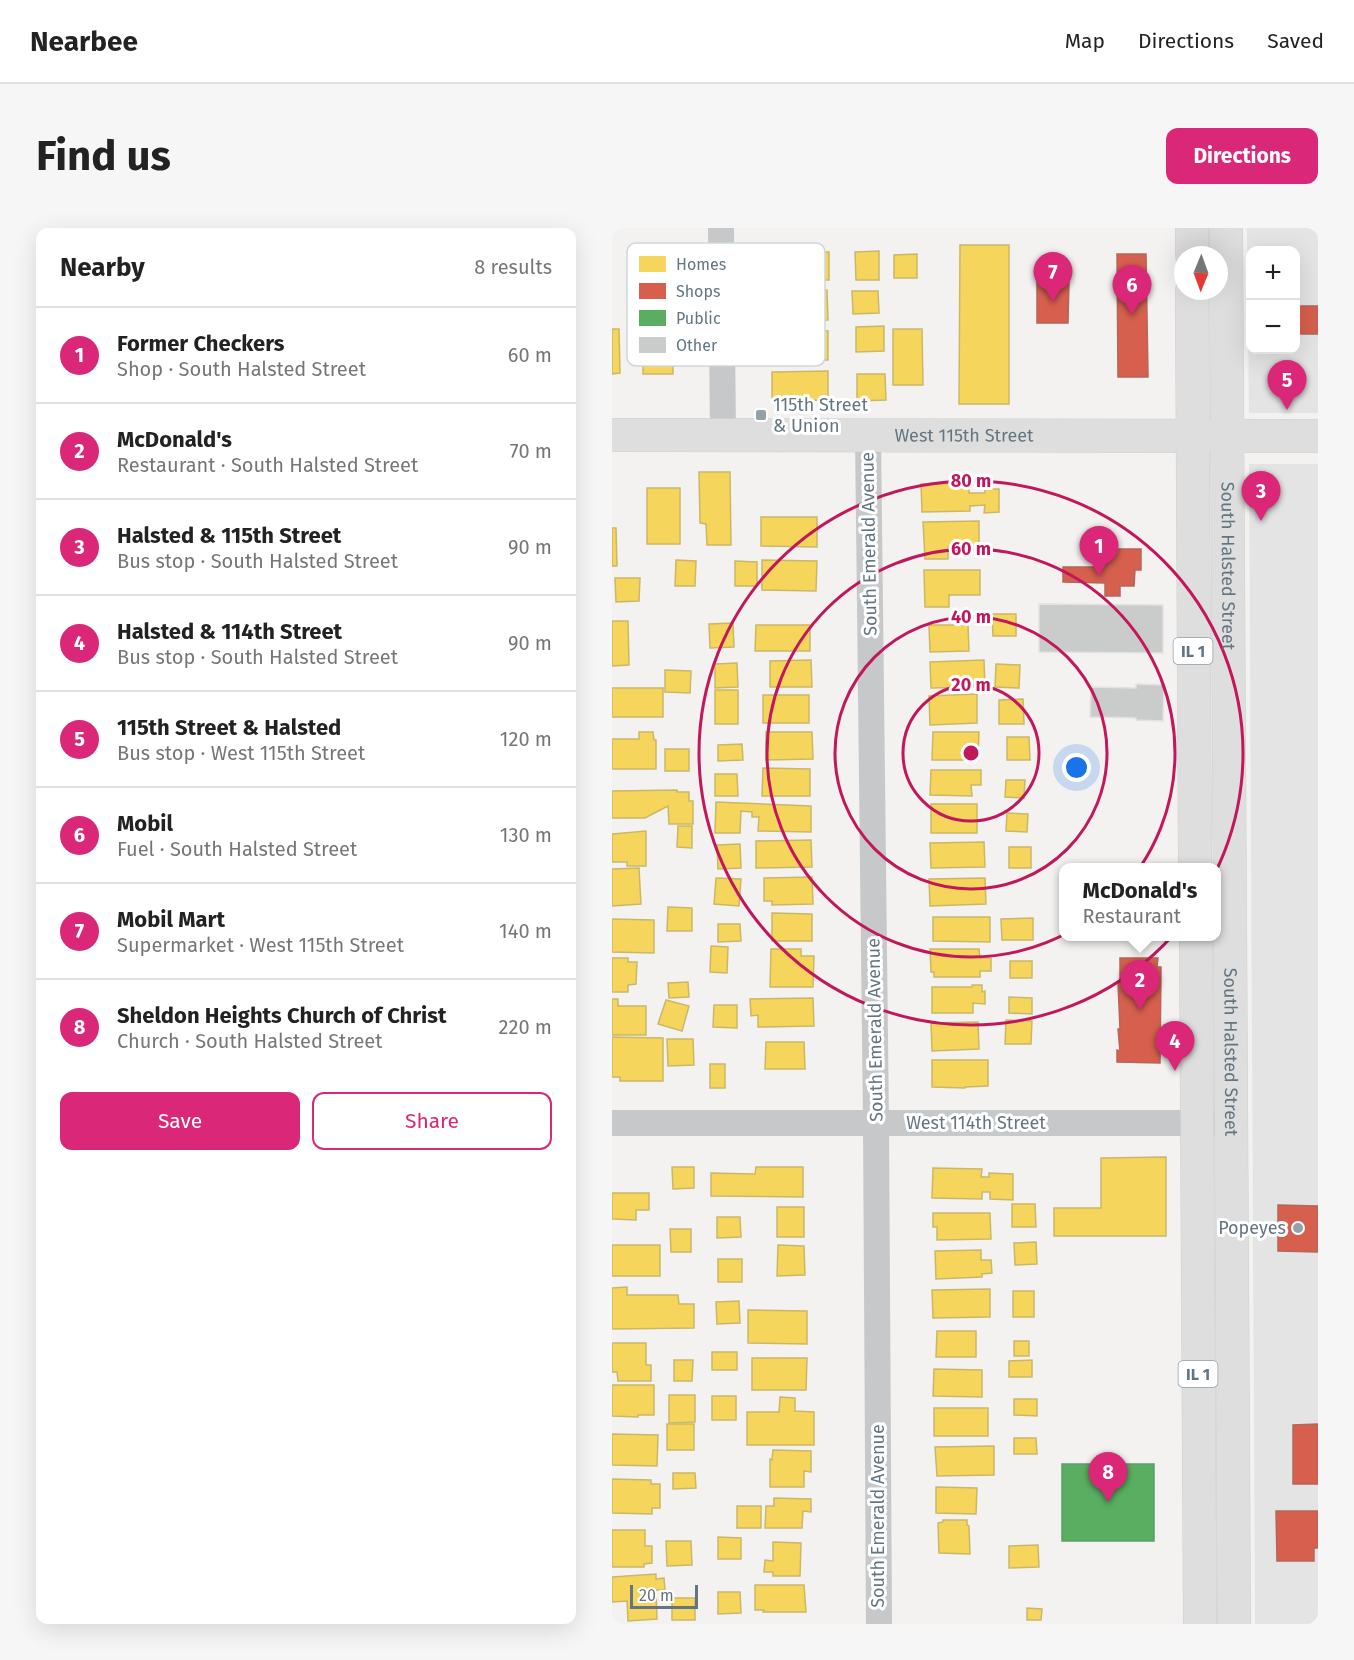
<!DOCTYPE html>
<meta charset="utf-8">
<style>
body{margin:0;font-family:"Fira Sans",sans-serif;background:#f6f6f6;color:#222}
.controls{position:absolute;right:18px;top:18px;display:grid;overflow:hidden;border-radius:12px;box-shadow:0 6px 24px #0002}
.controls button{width:54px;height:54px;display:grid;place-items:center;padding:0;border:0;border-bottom:2px solid #e0e0e0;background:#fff;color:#222;font:30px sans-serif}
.compass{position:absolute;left:562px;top:18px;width:54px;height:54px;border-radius:50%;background:#fff;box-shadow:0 6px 24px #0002;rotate:181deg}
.scale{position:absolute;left:18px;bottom:15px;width:68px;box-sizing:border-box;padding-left:6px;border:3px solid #637580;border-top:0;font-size:16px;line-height:21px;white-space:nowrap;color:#637580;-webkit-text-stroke:4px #fff;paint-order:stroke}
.you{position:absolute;left:465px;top:540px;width:21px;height:21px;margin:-15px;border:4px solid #fff;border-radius:50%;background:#1a73e8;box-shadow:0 0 0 9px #1a73e833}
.badge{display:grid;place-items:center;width:39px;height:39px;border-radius:50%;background:#db2777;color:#fff;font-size:20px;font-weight:700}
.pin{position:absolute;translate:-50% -50px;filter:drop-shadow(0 2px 3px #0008)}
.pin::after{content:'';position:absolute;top:32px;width:21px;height:18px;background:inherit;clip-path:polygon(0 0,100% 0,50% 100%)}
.popup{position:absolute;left:447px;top:635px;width:162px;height:78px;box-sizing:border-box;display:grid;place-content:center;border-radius:12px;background:#fff;filter:drop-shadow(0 2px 4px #0005);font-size:20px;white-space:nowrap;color:#767676}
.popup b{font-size:22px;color:#222}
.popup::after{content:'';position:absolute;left:50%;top:100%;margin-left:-12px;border:12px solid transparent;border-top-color:#fff}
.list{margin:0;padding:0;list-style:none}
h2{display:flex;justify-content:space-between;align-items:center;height:78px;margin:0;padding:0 24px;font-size:26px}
h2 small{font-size:20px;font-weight:400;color:#767676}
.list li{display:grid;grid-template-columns:39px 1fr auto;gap:18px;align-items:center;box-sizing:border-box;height:96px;padding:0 24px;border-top:2px solid #e0e0e0}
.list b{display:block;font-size:22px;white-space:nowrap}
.list p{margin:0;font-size:20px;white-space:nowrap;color:#767676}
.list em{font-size:20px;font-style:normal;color:#767676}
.actions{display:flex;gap:12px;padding:18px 24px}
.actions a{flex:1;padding:14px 0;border:2px solid #db2777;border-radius:12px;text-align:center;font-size:21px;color:#db2777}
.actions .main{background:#db2777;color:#fff}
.map{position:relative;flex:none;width:706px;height:1396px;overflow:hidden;border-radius:12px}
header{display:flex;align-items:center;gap:36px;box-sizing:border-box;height:84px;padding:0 30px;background:#fff;border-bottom:2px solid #e0e0e0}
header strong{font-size:28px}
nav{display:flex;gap:33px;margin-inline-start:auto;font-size:21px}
.intro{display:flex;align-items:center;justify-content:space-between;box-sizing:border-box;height:144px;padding:0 36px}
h1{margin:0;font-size:42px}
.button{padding:15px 27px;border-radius:12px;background:#db2777;color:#fff;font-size:21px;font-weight:700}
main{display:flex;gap:36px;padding:0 36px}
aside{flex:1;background:#fff;border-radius:12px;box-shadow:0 6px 24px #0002}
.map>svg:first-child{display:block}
</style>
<header>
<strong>Nearbee</strong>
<nav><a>Map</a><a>Directions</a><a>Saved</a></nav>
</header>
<div class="intro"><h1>Find us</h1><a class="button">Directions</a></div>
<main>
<aside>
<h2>Nearby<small>8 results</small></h2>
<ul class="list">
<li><span class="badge">1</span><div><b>Former Checkers</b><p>Shop · South Halsted Street</p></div><em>60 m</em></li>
<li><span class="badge">2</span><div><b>McDonald's</b><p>Restaurant · South Halsted Street</p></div><em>70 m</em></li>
<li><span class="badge">3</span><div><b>Halsted &amp; 115th Street</b><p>Bus stop · South Halsted Street</p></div><em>90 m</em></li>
<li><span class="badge">4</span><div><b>Halsted &amp; 114th Street</b><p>Bus stop · South Halsted Street</p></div><em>90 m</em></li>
<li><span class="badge">5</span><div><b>115th Street &amp; Halsted</b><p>Bus stop · West 115th Street</p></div><em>120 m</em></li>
<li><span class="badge">6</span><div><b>Mobil</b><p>Fuel · South Halsted Street</p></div><em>130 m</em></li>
<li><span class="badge">7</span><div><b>Mobil Mart</b><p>Supermarket · West 115th Street</p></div><em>140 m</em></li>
<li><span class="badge">8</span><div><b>Sheldon Heights Church of Christ</b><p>Church · South Halsted Street</p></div><em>220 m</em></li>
</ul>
<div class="actions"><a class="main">Save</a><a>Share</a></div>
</aside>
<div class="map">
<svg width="706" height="1396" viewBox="0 0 706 1396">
<rect width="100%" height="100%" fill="#f3f2f0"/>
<g fill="#e3e4e3" fill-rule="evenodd">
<path d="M 635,0 L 706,0 L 706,185 L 637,185 ZM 638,22 L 684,22 L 684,122 L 638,122 Z"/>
<path d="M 637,236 L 706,236 L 706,1396 L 643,1396 Z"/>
</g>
<g fill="#f6d55c" stroke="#cab867" stroke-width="1.5">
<path d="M 348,17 L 397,17 L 397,176 L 347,176 Z"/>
<path d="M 24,18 L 48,18 L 47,40 L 24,41 Z"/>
<path d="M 267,23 L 267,52 L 244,52 L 243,24 Z"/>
<rect x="158" y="24" width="59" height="28"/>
<path d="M 305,26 L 305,50 L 282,50 L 282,27 Z"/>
<path d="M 215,62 L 216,92 L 160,93 L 159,64 Z"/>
<path d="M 240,63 L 266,63 L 267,85 L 241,86 Z"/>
<path d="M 31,96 L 61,97 L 61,146 L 31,146 Z"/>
<path d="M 272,98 L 272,123 L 244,124 L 244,99 Z"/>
<path d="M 0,101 L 7,101 L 8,145 L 0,146 Z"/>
<path d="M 281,101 L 310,101 L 311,157 L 281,157 Z"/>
<path d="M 160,102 L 216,103 L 216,132 L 160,132 Z"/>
<path d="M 216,143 L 216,172 L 160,173 L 160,144 Z"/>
<path d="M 245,146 L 273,146 L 274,172 L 245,173 Z"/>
<path d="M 87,244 L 118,244 L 119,317 L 95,317 L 94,296 L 88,295 Z"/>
<path d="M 357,255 L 357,265 L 373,265 L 373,261 L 387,261 L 387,284 L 372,285 L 373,277 L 358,278 L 358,283 L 310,284 L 309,256 Z"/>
<rect x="35" y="260" width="33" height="56"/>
<path d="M 149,289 L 205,289 L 205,319 L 149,318 Z"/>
<path d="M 367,293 L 367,318 L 336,319 L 336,331 L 313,331 L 311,294 Z"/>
<path d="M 0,300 L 4,300 L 5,338 L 0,338 Z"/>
<path d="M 64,332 L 84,333 L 83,358 L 63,358 Z"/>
<path d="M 150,332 L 205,333 L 204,363 L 150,362 Z"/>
<path d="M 123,333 L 145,334 L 145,358 L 123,358 Z"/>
<path d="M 312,342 L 368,342 L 368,367 L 337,367 L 337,379 L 313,379 Z"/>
<path d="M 3,350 L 28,350 L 27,373 L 4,374 Z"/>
<path d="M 380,386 L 404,386 L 404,408 L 381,408 Z"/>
<path d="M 0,393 L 16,393 L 17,437 L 0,438 Z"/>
<path d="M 121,395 L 122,419 L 98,420 L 97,396 Z"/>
<path d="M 144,397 L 198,397 L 198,423 L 143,423 Z"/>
<path d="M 317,397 L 356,397 L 357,423 L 318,424 Z"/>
<path d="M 199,432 L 200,459 L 158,459 L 158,433 Z"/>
<path d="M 372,432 L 373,459 L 319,460 L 318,434 Z"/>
<path d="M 125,435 L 126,459 L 103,460 L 103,436 Z"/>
<path d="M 384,436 L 408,437 L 407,460 L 383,459 Z"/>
<path d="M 53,442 L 79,443 L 78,465 L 53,464 Z"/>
<rect x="0" y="460" width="51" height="29"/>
<rect x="103" y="462" width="23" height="34"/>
<path d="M 365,466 L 365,495 L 318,497 L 317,468 Z"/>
<rect x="151" y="467" width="46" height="28"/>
<path d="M 411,471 L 412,496 L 387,496 L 387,472 Z"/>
<path d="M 27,504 L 41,504 L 42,512 L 44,512 L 44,541 L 0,541 L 0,511 L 27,511 Z"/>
<path d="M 154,504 L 200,504 L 201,531 L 154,532 Z"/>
<path d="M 321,504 L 367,504 L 366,532 L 320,532 Z"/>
<path d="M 395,509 L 417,509 L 418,532 L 395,532 Z"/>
<path d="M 130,516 L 131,532 L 106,533 L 106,517 Z"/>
<rect x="53" y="521" width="24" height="22"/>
<path d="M 151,540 L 198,541 L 198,568 L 150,568 Z"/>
<path d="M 319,542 L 369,542 L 369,557 L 359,557 L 360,568 L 318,567 Z"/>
<path d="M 103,546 L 125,546 L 126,568 L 103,568 Z"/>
<path d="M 394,552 L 413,552 L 412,570 L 393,569 Z"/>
<path d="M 65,562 L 65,564 L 77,564 L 77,573 L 81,573 L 81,596 L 57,596 L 56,578 L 33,590 L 0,590 L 0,563 Z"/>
<path d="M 104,574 L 199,578 L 199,604 L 146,603 L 147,589 L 140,589 L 140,584 L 129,583 L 128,605 L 103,605 Z"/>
<rect x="319" y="576" width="46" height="29"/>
<path d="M 395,585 L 416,586 L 415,604 L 394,603 Z"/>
<path d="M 66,598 L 80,598 L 80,620 L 65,619 Z"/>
<path d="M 34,603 L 34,638 L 15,638 L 15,634 L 0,634 L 0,606 Z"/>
<path d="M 199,612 L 200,639 L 144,640 L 144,613 Z"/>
<path d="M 372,614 L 373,639 L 319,640 L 318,615 Z"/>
<path d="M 128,616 L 129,640 L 106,641 L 105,617 Z"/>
<rect x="397" y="619" width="22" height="21"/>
<path d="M 27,640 L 29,676 L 0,678 L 0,641 Z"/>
<path d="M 200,649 L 201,676 L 160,677 L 160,673 L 152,673 L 152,650 Z"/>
<path d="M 104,650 L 129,651 L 127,678 L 102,676 Z"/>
<path d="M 373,650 L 374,676 L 318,678 L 317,651 Z"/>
<path d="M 56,679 L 80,680 L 80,703 L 55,703 Z"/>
<path d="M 160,685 L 200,686 L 200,713 L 160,713 Z"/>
<path d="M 321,689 L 378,689 L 378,714 L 321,713 Z"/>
<path d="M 421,690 L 421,712 L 390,712 L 389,691 Z"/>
<path d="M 0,691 L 42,692 L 42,725 L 0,724 Z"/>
<path d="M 106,696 L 128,696 L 129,713 L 106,714 Z"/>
<path d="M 99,718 L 116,719 L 115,745 L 98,744 Z"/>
<path d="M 159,721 L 189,721 L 189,728 L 202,728 L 201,759 L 158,759 Z"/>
<path d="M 318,721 L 367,721 L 368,730 L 379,730 L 379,743 L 368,743 L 368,749 L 322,749 L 322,744 L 319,744 Z"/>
<path d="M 0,730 L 16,730 L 16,734 L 25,734 L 24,756 L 16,757 L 16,764 L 0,764 Z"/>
<rect x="398" y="733" width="22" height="17"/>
<path d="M 76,754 L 77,769 L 57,770 L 56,755 Z"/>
<path d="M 360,757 L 370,757 L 370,764 L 373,763 L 373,776 L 361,775 L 361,785 L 320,785 L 320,759 L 360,759 Z"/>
<path d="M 397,769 L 420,770 L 420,786 L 397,785 Z"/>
<path d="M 201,770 L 202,798 L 146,799 L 146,787 L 139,788 L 138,771 Z"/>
<path d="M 0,771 L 6,771 L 6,778 L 34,778 L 34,807 L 0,807 Z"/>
<path d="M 54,772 L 77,778 L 70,803 L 46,796 Z"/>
<path d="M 102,777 L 125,777 L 125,800 L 101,799 Z"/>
<path d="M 394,792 L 420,793 L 419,816 L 393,816 Z"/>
<path d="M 366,794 L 367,821 L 320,823 L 319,795 Z"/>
<path d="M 0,809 L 51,810 L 51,853 L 8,853 L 8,849 L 0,849 Z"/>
<path d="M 55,811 L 81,811 L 82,837 L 56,838 Z"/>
<path d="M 154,814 L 192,814 L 193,841 L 153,841 Z"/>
<path d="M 320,832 L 376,832 L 376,858 L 353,859 L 353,860 L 320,859 Z"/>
<rect x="98" y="836" width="15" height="24"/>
<path d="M 554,929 L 554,1008 L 442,1008 L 442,980 L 489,980 L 489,930 Z"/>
<path d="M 60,939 L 82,939 L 82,960 L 61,961 Z"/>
<path d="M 144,939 L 191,939 L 191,969 L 99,968 L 99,945 L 143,946 Z"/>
<path d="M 321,940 L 370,941 L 369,949 L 377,949 L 377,945 L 401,946 L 401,972 L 378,971 L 378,964 L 370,964 L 370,971 L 320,970 Z"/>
<path d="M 0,965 L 37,965 L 37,982 L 24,982 L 24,992 L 0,991 Z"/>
<path d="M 400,976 L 423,976 L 424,999 L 400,999 Z"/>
<rect x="165" y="979" width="27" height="30"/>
<path d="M 321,985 L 378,985 L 379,1011 L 325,1012 L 325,999 L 321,999 Z"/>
<path d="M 105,989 L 128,989 L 129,1009 L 105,1010 Z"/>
<path d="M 58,1001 L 79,1001 L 79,1024 L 59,1024 Z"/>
<path d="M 424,1014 L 425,1036 L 403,1037 L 402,1015 Z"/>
<rect x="0" y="1017" width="48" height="31"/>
<path d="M 166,1017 L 192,1018 L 193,1047 L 165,1048 Z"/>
<path d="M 369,1022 L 369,1032 L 379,1032 L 380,1045 L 370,1046 L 370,1049 L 324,1051 L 323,1023 Z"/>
<rect x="106" y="1031" width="24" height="23"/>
<path d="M 15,1059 L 15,1067 L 66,1067 L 67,1076 L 82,1076 L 82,1100 L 0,1101 L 0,1060 Z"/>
<path d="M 378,1061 L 378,1089 L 321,1090 L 320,1062 Z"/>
<rect x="401" y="1063" width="21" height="26"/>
<path d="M 127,1073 L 128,1095 L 105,1096 L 104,1074 Z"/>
<path d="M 136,1082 L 195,1083 L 195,1116 L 136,1115 Z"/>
<path d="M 325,1103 L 364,1103 L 364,1129 L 324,1129 Z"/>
<rect x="402" y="1113" width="15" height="15"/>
<path d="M 0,1115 L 34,1115 L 34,1137 L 39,1137 L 39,1153 L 6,1153 L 5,1144 L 0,1144 Z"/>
<rect x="100" y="1124" width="25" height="18"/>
<path d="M 140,1130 L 195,1130 L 194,1162 L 140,1162 Z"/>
<path d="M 62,1132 L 81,1132 L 80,1153 L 62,1153 Z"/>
<path d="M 420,1132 L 420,1149 L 397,1149 L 397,1133 Z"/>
<path d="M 322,1141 L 370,1142 L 370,1169 L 321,1168 Z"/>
<path d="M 0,1157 L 42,1157 L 42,1187 L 26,1187 L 26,1189 L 0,1188 Z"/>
<path d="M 57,1167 L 83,1167 L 83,1194 L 57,1195 Z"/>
<rect x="100" y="1168" width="24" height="24"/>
<path d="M 168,1169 L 183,1170 L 183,1183 L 202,1184 L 202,1217 L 135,1217 L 135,1184 L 167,1184 Z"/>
<path d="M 402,1171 L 425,1171 L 425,1188 L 402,1187 Z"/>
<rect x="322" y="1180" width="54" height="28"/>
<rect x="55" y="1196" width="27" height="26"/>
<path d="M 0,1206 L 46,1207 L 45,1238 L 0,1237 Z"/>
<path d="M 402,1210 L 424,1210 L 425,1226 L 402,1226 Z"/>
<path d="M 382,1218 L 382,1247 L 325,1248 L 323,1219 Z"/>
<path d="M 161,1222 L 199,1223 L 199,1244 L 192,1243 L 192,1259 L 158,1259 L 158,1231 L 160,1232 Z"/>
<path d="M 61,1245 L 83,1245 L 84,1260 L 61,1261 Z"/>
<path d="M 0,1251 L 39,1252 L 39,1256 L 48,1256 L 48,1280 L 40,1280 L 40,1286 L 0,1285 Z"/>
<path d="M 324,1259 L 365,1260 L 364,1286 L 324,1285 Z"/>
<path d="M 162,1270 L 199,1271 L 199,1284 L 191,1283 L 190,1300 L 153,1300 L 154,1278 L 162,1278 Z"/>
<rect x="125" y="1278" width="24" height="22"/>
<path d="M 331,1292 L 355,1292 L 355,1297 L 357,1298 L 358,1326 L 327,1325 L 326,1295 L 331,1294 Z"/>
<path d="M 0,1302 L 33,1302 L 33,1318 L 40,1318 L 40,1335 L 32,1336 L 32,1339 L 0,1339 Z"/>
<path d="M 106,1309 L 129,1310 L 129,1331 L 106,1331 Z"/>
<path d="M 54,1313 L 79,1313 L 80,1337 L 55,1338 Z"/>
<path d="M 161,1314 L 189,1315 L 188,1348 L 161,1348 L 161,1344 L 152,1344 L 153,1332 L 161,1333 Z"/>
<path d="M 426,1317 L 427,1339 L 397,1340 L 397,1318 Z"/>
<path d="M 44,1346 L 44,1351 L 52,1350 L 53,1362 L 44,1362 L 45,1391 L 16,1393 L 15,1373 L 0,1374 L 0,1349 Z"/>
<path d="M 143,1357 L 192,1357 L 194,1384 L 151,1384 L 152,1382 L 143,1382 Z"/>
<path d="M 106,1364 L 128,1364 L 129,1385 L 106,1386 Z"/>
<rect x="60" y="1370" width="23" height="22"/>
<path d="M 415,1380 L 430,1381 L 429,1392 L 415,1392 Z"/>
</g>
<g fill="#d6604d" stroke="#b4665c" stroke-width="1.5">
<path d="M 505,26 L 534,26 L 536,149 L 506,149 Z"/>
<path d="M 425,52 L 457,53 L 456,95 L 425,95 Z"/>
<rect x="684" y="78" width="22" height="28"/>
<path d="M 493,321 L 529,321 L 529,342 L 523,342 L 522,358 L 508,358 L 508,368 L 493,368 L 493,355 L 451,354 L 451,339 L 493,339 Z"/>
<path d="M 508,730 L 546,730 L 545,739 L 549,739 L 548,835 L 505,834 L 505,822 L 508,823 L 506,801 L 508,801 L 506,755 L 508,755 Z"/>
<path d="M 666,977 L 706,978 L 706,1024 L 666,1023 Z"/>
<path d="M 706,1196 L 706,1256 L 681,1256 L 681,1197 Z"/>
<path d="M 664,1283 L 706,1283 L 706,1320 L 702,1320 L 702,1333 L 665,1333 Z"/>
</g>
<rect fill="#5aae61" stroke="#5d9d6a" stroke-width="1.5" x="450" y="1236" width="92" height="77"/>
<g fill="#cacbcb" stroke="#e2e2e0" stroke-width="1.5">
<path d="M 427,376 L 551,377 L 551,425 L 427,424 Z"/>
<path d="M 524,456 L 552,457 L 551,493 L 524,492 L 524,490 L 478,489 L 479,459 L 524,460 Z"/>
</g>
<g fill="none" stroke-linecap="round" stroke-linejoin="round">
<g stroke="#cfd0d0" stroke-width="34">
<g id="secondary">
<path id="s1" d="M 0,207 L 706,208"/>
</g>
</g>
<g stroke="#cfcfcf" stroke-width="34">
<g id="primary">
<path d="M 580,0 L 580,27"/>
<path id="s2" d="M 614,0 L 622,1396"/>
<path d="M 580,63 L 583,640"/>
<path d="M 584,708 L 588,1396"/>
</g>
</g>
<g stroke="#c7c8c9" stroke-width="26">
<path d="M 109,0 L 111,208"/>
<path d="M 256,207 L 264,895 L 267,1396"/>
<path d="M 0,895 L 603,895"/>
</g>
<use href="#secondary" stroke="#dddedd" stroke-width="33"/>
<use href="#primary" stroke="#dddedd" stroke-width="33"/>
</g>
<g fill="none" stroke="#c2185b" stroke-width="3">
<circle cx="359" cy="525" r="68"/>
<circle cx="359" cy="525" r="136"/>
<circle cx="359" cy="525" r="204"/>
<circle cx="359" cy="525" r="272"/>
</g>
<g fill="#95a1a7" stroke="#fff" stroke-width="2">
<rect x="143" y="181" width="12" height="12" rx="3"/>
<circle cx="686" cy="1000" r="6"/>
</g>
<g text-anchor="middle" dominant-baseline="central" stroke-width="6" stroke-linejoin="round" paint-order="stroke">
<g fill="#fff" stroke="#929ea6" stroke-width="1.5">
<rect x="561.5" y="410" width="39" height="26" rx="4.5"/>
<rect x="566.5" y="1133" width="39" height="26" rx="4.5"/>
</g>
<g font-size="16" font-weight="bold" fill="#637580">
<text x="581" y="423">IL 1</text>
<text x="586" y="1146">IL 1</text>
</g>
<g font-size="18" fill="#637580" stroke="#fff" text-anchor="start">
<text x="161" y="177">115th Street<tspan x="161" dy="21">&amp; Union</tspan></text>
<text x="674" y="1000" text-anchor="end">Popeyes</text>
</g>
<g font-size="18" fill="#637580" stroke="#fff">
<text stroke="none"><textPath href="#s1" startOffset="352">West 115th Street</textPath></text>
<text transform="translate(257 316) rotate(-91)">South Emerald Avenue</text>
<text stroke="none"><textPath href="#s2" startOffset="338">South Halsted Street</textPath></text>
<text transform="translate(263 802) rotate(-91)">South Emerald Avenue</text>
<text stroke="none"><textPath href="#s2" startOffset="824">South Halsted Street</textPath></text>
<text x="364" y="895">West 114th Street</text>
<text transform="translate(266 1288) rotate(-90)">South Emerald Avenue</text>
</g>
</g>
<rect x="15" y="15" width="198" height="123" rx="9" fill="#fff" stroke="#d0d6d9" stroke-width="1.5"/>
<rect x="27" y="28" width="27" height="16" fill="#f6d55c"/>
<rect x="27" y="55" width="27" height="16" fill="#d6604d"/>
<rect x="27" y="82" width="27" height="16" fill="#5aae61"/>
<rect x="27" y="109" width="27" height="16" fill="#cacbcb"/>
<g font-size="16" fill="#637580">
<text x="64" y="42">Homes</text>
<text x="64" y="69">Shops</text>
<text x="64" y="96">Public</text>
<text x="64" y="123">Other</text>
</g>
<circle cx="359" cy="525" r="9" fill="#c2185b" stroke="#fff" stroke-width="3"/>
<g font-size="18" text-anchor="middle" font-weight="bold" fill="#c2185b" stroke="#fff" stroke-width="6" stroke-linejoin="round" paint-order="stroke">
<text x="359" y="259">80 m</text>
<text x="359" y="327">60 m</text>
<text x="359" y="395">40 m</text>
<text x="359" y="463">20 m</text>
</g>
</svg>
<div class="controls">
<button>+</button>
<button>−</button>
</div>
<svg class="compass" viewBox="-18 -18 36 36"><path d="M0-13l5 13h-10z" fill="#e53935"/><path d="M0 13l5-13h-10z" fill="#767676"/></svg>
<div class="scale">20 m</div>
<div class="you"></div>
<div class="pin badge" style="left:487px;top:348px">1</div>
<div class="pin badge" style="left:528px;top:782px">2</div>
<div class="popup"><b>McDonald's</b>Restaurant</div>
<div class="pin badge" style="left:649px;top:293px">3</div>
<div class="pin badge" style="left:563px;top:843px">4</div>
<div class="pin badge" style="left:675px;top:182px">5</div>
<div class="pin badge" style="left:520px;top:87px">6</div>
<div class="pin badge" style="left:441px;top:74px">7</div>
<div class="pin badge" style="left:496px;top:1274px">8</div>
</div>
</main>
